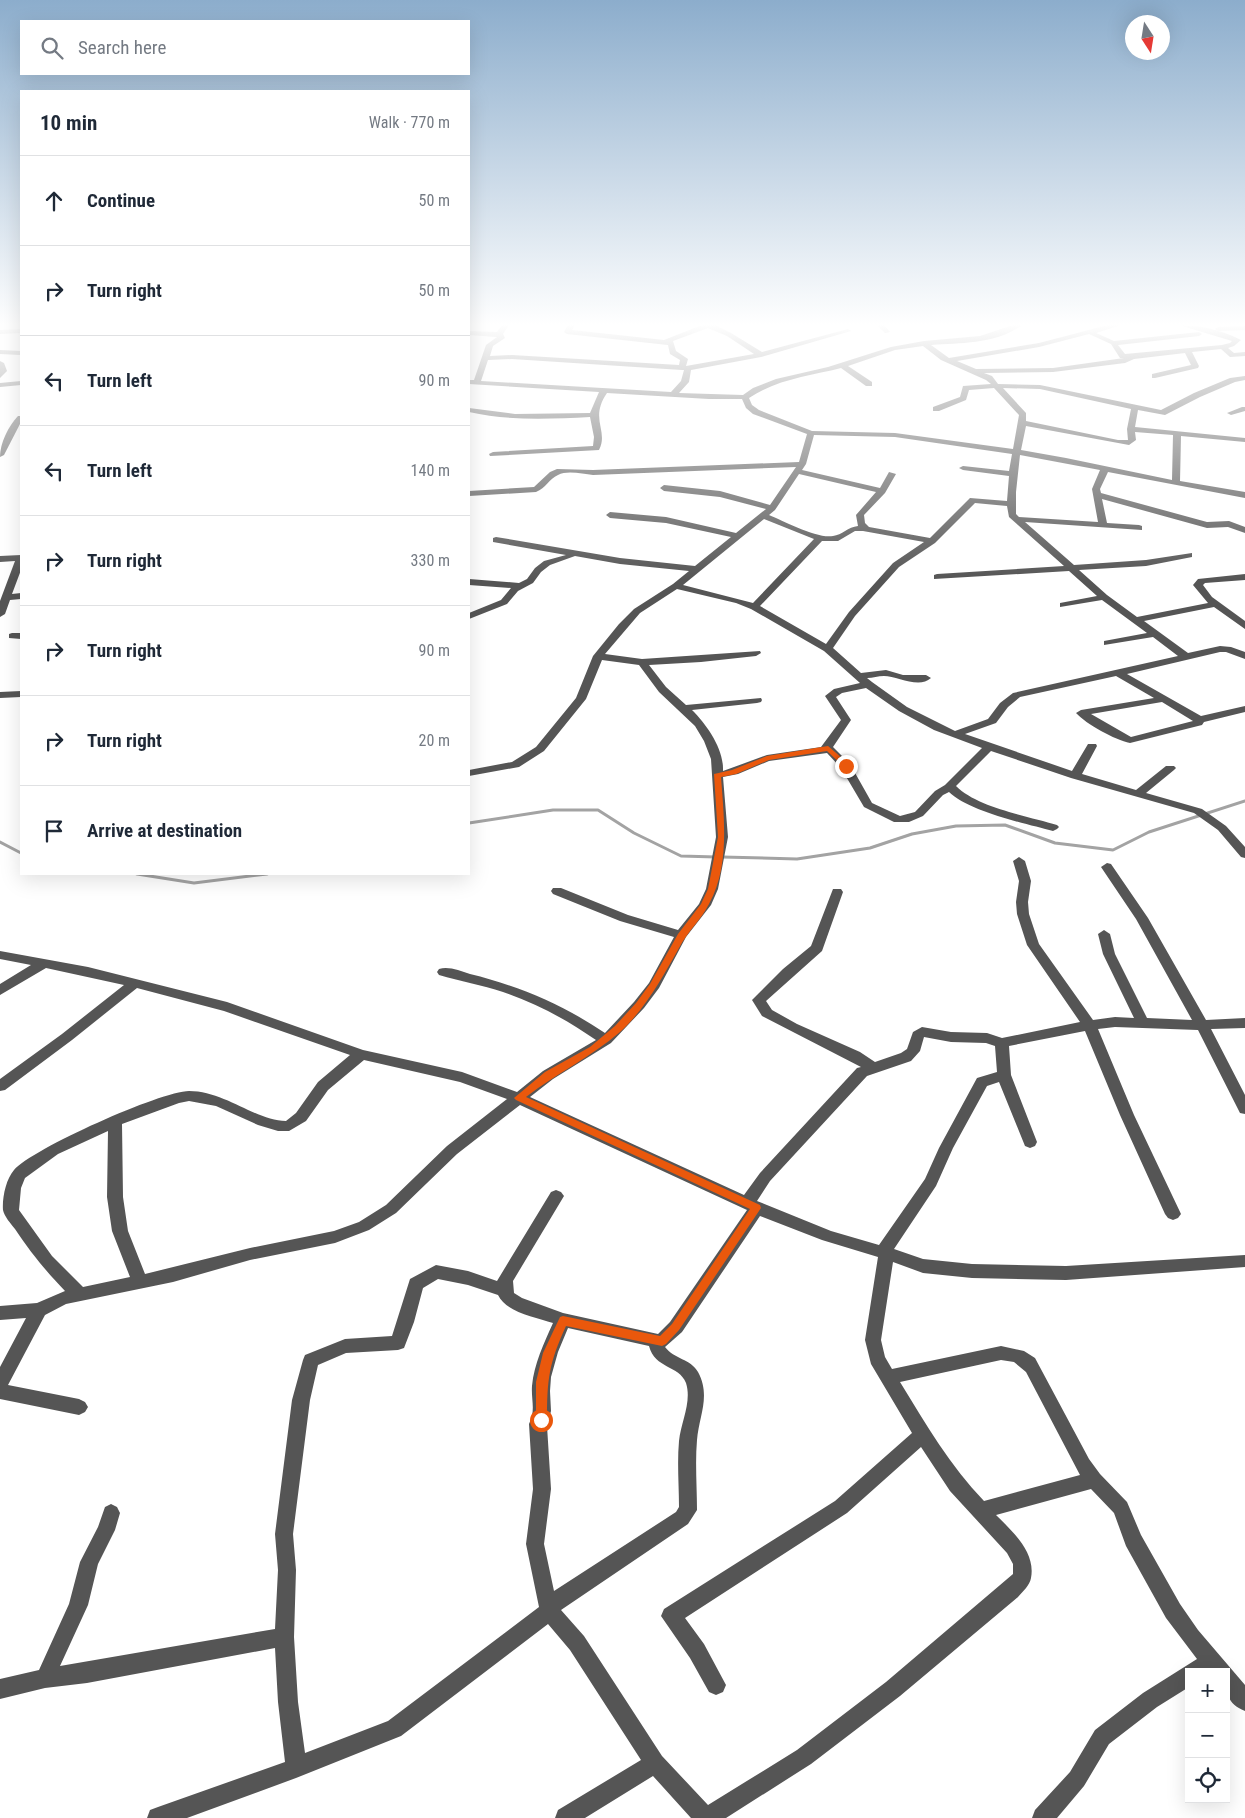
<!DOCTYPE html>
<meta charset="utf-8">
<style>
body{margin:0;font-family:"Roboto Condensed",sans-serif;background:#f2f2f3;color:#1f2937}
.controls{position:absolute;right:15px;bottom:15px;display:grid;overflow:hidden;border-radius:0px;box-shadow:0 5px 20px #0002}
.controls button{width:45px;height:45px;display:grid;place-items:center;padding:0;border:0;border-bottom:1px solid #e0e1e3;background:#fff;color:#1f2937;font:25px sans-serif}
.compass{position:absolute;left:1125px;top:15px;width:45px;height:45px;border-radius:50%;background:#fff;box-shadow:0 5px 20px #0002;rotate:168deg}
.stop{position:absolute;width:15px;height:15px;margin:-11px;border:4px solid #ea580c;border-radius:50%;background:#fff}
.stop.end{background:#ea580c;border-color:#fff;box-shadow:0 1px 5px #0008}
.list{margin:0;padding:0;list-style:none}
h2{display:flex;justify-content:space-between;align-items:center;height:65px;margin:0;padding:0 20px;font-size:21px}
h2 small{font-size:16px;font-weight:400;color:#747a83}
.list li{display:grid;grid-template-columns:32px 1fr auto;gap:15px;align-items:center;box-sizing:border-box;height:90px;padding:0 20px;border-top:1px solid #e0e1e3}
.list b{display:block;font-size:19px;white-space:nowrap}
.list em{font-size:16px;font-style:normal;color:#747a83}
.icon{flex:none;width:28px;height:28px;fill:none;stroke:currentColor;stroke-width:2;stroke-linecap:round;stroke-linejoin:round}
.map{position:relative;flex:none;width:1245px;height:1818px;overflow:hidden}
.search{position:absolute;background:#fff;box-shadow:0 5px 20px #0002;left:20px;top:20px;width:450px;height:55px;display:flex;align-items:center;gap:12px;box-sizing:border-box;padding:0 18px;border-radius:0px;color:#747a83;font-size:19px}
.panel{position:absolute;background:#fff;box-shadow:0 5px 20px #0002;left:20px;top:90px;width:450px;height:785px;border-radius:0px}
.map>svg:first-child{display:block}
</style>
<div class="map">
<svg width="1245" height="1818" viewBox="0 0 1245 1818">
<rect width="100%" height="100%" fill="#fff"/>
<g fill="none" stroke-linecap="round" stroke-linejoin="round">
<g stroke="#a3a3a3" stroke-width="3">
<path d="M 469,823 L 553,810 L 598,810 L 634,833 L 681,856 L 716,857"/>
<path d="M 0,842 L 21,853"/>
<path d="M 722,857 L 797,859 L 870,848 L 912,834 L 956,826 L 1005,825 L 1055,843 L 1113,850 L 1149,832 L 1245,801"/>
<path d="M 137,874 L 194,883 L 267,874"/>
</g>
<g fill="#555" fill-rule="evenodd">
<path d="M 502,325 L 509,325 L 503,334 L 505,338 L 493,346 L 490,356 L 512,355 L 679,365 L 680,360 L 670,354 L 668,345 L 567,334 L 564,332 L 568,325 L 575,325 L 572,330 L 664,340 L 702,325 L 715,325 L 731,333 L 762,352 L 848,329 L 851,331 L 761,357 L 691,370 L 689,382 L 679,393 L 743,395 L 753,388 L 776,379 L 828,367 L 891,347 L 924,341 L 980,336 L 1013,325 L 1022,325 C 997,344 961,343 931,345 L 949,358 L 1039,343 L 1108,325 L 1121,325 L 1096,333 L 1114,341 L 1199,332 L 1202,334 L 1199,336 L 1118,345 L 1125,354 L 1222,345 L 1230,343 L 1232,341 L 1179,325 C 1199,325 1221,330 1239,339 L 1241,340 L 1234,346 L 1228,348 L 1234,353 L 1245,352 L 1245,356 L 1230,357 L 1221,349 L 1192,352 L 1199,366 L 1198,368 L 1155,378 L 1152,378 L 1152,374 L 1191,365 L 1185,353 L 1134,359 L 1125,363 L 1053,372 L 984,373 L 992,376 L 998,384 L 1040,385 L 1161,410 L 1194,393 L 1230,378 L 1245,376 L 1245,380 L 1235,382 L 1200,397 L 1165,415 L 1138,410 L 1135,427 L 1245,438 L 1245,442 L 1181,436 L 1180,481 L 1245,492 L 1245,498 L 1108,472 L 1100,489 L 1101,493 L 1207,522 L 1229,521 L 1245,527 L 1245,533 L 1228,527 L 1207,528 L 1102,499 L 1107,523 L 1139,525 L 1142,526 L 1142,530 L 1025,522 L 1074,565 L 1146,560 L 1192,553 L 1192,557 L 1146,566 L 1079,570 L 1107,595 L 1137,617 L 1208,603 L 1193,585 L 1198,579 L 1245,574 L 1245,580 L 1205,583 L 1203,585 L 1212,597 L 1245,621 L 1245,629 L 1214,607 L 1144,621 L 1188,653 L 1220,646 L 1231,647 L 1245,652 L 1245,659 L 1226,652 L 1220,652 L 1127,674 L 1201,716 L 1245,706 L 1245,712 L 1204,722 L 1202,725 L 1130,743 C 1115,740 1086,724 1076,713 L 1081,710 L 1154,698 L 1116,676 L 1020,697 L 1008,707 L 996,723 L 965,734 L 1072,771 L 1088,744 L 1096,744 L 1097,746 L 1082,774 L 1136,790 L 1166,766 L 1174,766 L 1176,768 L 1174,770 L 1146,793 L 1202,809 L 1226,826 L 1245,847 L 1245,858 L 1241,857 L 1218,830 L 1194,813 L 1071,778 L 991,751 L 956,786 C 978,808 1028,816 1057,825 L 1059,827 L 1057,829 L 1053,831 C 1026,824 968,811 949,792 L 943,795 L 923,816 L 909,822 L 894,822 L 864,807 L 841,768 L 827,753 L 769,761 L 738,774 L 723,777 L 728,837 L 718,889 L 711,905 L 686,937 L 659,988 L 644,1008 L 611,1043 L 553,1079 L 530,1097 L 744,1195 L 760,1173 L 857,1068 L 861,1067 L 762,1016 L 752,1000 L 783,969 L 811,946 L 833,889 L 841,889 L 843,892 L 822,951 L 766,1001 L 772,1010 L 797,1024 L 860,1052 L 875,1062 L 901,1053 L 907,1049 L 913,1032 L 922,1027 L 951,1032 L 987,1033 L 1002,1038 L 1080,1022 L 1027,945 L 1017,914 L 1016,902 L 1019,881 L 1013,861 L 1019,857 L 1025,861 L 1031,881 L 1028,902 L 1029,914 L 1039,944 L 1093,1020 L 1115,1017 L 1134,1018 L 1103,954 L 1098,934 L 1104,930 L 1110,934 L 1115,954 L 1147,1018 L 1192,1020 L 1136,919 L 1101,867 L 1107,863 L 1111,864 L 1148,918 L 1206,1020 L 1245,1018 L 1245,1028 L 1211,1029 L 1245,1095 L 1245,1114 L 1240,1113 L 1198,1030 L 1115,1027 L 1098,1029 L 1134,1115 L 1181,1214 L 1178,1218 L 1173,1220 L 1168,1218 L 1165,1214 L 1120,1115 L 1085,1031 L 1009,1046 L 1011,1075 L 1037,1142 L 1035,1146 L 1030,1148 L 1025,1146 L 999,1082 L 987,1086 L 953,1148 L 936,1186 L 894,1249 L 923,1259 L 972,1264 L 1066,1266 L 1245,1255 L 1245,1267 L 1066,1280 L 972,1278 L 923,1273 L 893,1262 L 881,1340 L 885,1357 L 892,1369 L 1001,1346 L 1024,1351 L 1035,1358 L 1089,1459 L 1100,1474 L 1127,1502 L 1141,1535 L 1180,1604 L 1198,1630 L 1245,1685 L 1245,1711 C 1225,1703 1226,1690 1226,1672 L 1189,1672 L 1189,1687 L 1157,1707 L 1109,1744 L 1084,1786 L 1057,1818 L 1032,1818 L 1035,1810 L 1070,1772 L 1095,1730 L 1143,1693 L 1197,1659 L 1166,1618 L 1126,1546 L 1114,1513 L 1091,1489 L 996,1515 C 1012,1531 1036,1552 1031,1578 C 1030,1585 1023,1591 1018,1597 L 900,1696 L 811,1764 L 726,1818 L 691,1818 L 653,1776 L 585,1818 L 555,1818 L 558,1810 L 641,1760 L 570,1650 L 548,1624 L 401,1736 L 296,1778 L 187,1818 L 147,1818 L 150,1810 L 158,1807 L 285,1762 L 278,1702 L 275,1648 L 87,1683 L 45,1688 L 0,1699 L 0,1679 L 39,1670 L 69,1604 L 80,1562 L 98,1527 L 105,1507 L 111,1504 L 117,1507 L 120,1513 L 115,1530 L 98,1564 L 88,1605 L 60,1666 L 275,1629 L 278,1570 L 275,1534 L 292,1400 L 303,1360 L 305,1355 L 345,1339 L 392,1336 L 410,1279 L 436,1265 L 468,1271 L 497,1281 L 551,1192 L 556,1190 L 561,1192 L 564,1196 L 513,1281 L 514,1293 L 522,1298 L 563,1313 L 658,1334 L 670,1322 L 747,1210 L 520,1105 L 457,1154 L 396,1213 L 369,1230 L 335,1243 L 250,1260 L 173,1282 L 66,1304 L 45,1315 L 8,1385 L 79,1399 L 85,1402 L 88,1407 L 85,1412 L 79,1415 L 0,1399 L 0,1367 L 26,1318 L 0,1320 L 0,1306 L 37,1303 L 65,1291 C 45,1270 31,1253 15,1229 C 11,1224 4,1216 3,1210 C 2,1198 6,1179 14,1170 C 32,1149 161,1091 189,1091 C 225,1091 256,1121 286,1121 L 296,1113 L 318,1082 L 350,1055 L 224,1011 L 137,988 L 72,1040 L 5,1090 L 0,1091 L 0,1079 L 62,1034 L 124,985 L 46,968 L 0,995 L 0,984 L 31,965 L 0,959 L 0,951 L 88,967 L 227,1002 L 363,1050 L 462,1072 L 517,1092 L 543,1071 L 596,1040 C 567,1020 536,1003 503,992 C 482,985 460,981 439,975 L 437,972 L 439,969 C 449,966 460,971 470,974 C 519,986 562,1004 605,1033 L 634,1002 L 649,983 L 674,937 L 620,921 L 553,894 L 551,891 L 553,888 L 561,888 L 628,915 L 678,930 L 699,904 L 706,889 L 716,837 L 711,759 L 704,741 L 695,726 L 659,692 L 639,665 L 602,660 L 586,699 L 544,751 L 519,767 L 469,776 L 469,770 L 512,762 L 536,747 L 576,698 L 593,656 L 619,624 L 634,609 L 673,584 L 689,571 L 620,564 L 575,556 L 550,565 L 541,572 L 533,583 L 518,591 L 507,604 L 469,619 L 469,613 L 501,600 L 511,588 L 469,585 L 469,579 L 519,583 L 527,579 L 535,568 L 544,561 L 566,555 L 493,542 L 493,538 L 496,537 L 620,558 L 695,566 L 731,537 L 666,523 L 610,518 L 606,515 L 610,512 L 666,517 L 736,533 L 766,509 L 720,497 L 664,491 L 660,488 L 664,485 L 720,491 L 770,505 L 796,467 L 593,475 C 583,474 567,470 558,475 C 549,479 546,488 536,492 L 469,496 L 469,491 L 534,487 L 550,472 L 557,469 L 593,470 L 799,462 L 807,434 L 753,414 L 746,408 L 742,399 L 709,399 L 607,393 C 589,419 609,431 599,450 L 490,456 L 489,454 L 493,452 L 593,446 L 594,437 L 590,417 C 549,419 509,421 469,412 L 469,408 L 515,414 L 590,413 L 599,392 L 469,384 L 469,380 L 474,380 L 486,345 L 497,337 L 469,335 L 469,331 L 497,332 ZM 708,328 L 727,336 L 754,354 L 686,366 L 688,359 L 676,351 L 673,341 ZM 1089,334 L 1111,344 L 1120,358 L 1124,358 L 1053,368 L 976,369 L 957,361 L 1039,347 ZM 923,346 L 941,360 L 986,380 L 991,384 L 963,386 L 960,397 L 933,407 L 933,411 L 939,411 L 966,400 L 969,390 L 994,388 L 1019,415 L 1013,449 L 895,433 L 812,431 L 759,410 L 752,405 L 749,398 C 777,379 810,376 841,368 L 866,386 L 872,386 L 872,382 L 848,366 L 895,350 ZM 512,359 L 682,370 L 684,370 L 681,381 L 671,392 L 481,381 L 488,360 ZM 1003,388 L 1040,389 L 1131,409 L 1127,429 L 1128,440 L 1118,440 L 1026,421 L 1026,413 ZM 1026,426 L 1129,445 L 1136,440 L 1135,432 L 1173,435 L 1172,480 L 1066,458 L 1021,450 ZM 814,435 L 895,437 L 1012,454 L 1009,471 L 963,466 L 959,468 L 963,470 L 1009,476 L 1007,501 L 970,498 L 930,538 L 869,527 L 865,523 L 864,515 L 885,493 L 896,474 L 889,472 L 880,488 L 802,470 L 806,464 ZM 1020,455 L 1100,470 L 1092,489 L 1098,522 L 1019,517 L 1016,514 L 1016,492 ZM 799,474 L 876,492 L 856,515 L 858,526 C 848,527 842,535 833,536 C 817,539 784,521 769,515 L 775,510 ZM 975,503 L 1007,506 L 1009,517 L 1064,566 L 937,574 L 934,575 L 934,579 L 1069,571 L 1097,596 L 1060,603 L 1060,607 L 1102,600 L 1147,633 L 1104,641 L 1104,645 L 1153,637 L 1178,656 L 1013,693 L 1000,703 L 988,719 L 955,731 L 907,707 L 872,682 L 867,678 C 873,678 878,676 884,676 C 897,676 919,689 931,678 L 926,675 L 903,675 L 886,670 L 861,673 L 833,648 L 855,616 L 899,567 L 935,543 ZM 764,519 L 814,539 L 753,603 L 683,585 ZM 855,531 L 863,531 L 924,542 L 893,563 L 849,612 L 826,644 L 760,606 L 822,541 L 838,541 ZM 677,589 L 736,603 L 751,609 L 824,651 L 860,683 L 834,689 L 825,696 L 841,720 L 821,747 L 767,755 L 723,771 C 724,749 707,725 692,710 L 757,703 L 761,702 L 762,700 L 761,698 L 686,705 L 666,687 L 649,665 L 701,662 L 756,656 L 761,653 L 760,651 L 642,659 L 605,654 L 640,613 ZM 866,688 L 899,711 L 934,730 L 982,748 L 945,785 L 935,791 L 915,812 L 900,816 L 872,803 L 850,764 L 833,747 L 851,720 L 836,697 L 842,693 ZM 1162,702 L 1193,721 L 1131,737 L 1091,714 ZM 924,1037 L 951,1042 L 986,1043 L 995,1046 L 997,1072 L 977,1078 L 939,1148 L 925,1179 L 879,1245 L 831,1231 L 757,1201 L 770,1181 L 867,1076 L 911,1061 L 920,1051 ZM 364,1060 L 460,1082 L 507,1099 L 447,1146 L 386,1205 L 359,1222 L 334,1231 L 250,1248 L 145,1274 L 128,1231 L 123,1197 L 122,1124 L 179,1103 L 189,1101 L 216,1106 L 258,1125 L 278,1131 L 289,1131 L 306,1121 L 328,1090 ZM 108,1131 L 107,1197 L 112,1231 L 130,1277 L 83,1287 L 52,1256 L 19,1210 L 21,1188 L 25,1178 L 58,1154 ZM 760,1216 L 822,1240 L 878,1257 L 865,1340 L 871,1364 L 912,1433 L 835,1501 L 664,1609 L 661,1616 L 690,1658 L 709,1692 L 716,1695 L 723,1692 L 726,1685 L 704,1644 L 685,1618 L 847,1513 L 921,1447 L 950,1491 L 1007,1553 L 1013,1564 L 1013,1574 L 886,1682 L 797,1750 L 708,1805 L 662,1756 L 584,1636 L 561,1610 L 688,1524 L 697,1510 C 697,1487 695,1463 697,1440 C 699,1416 711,1396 698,1372 C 691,1359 674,1359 665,1347 L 682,1332 ZM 438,1279 L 468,1285 L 498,1295 C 507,1313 535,1317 553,1323 C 544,1343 534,1364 532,1386 C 531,1400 536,1410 529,1424 L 533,1489 L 526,1544 L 539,1607 L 388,1721 L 305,1753 L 298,1702 L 294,1637 L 296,1570 L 293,1534 L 310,1400 L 318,1365 L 346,1353 L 398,1350 L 404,1348 L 414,1322 L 423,1288 ZM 568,1328 L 649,1346 C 655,1369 679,1365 686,1383 C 692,1402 681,1422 679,1441 C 677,1463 679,1485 679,1507 L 676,1512 L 554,1591 L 544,1544 L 551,1489 L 547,1426 L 551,1411 L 550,1391 L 551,1377 L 558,1352 ZM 1001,1360 L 1014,1362 L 1026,1372 L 1080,1475 L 984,1501 C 950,1466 926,1424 900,1382 Z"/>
<path d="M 877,325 L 884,325 L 890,332 L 885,333 Z"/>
<path d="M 1245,326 L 1245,330 L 1218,331 L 1215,329 L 1218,327 Z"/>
<path d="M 21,329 L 21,333 L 0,334 L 0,330 Z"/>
<path d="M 0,350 L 21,351 L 21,355 L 0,354 Z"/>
<path d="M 0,361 L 4,363 L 7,371 L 0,378 Z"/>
<path d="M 21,381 L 21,385 L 0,387 L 0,383 Z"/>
<path d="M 1242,407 L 1245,407 L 1245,411 L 1231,415 L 1227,413 Z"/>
<path d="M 18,416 L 21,416 L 21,422 L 4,455 L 0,457 C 0,443 8,427 18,416 Z"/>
<path d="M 21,555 L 21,570 L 12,594 L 21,593 L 21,599 L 10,600 L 5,614 L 0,617 L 0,601 L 15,561 L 0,562 L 0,556 Z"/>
<path d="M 12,633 L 21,633 L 21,639 L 9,638 L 9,634 Z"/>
<path d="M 21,691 L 21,697 L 0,698 L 0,692 Z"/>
</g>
</g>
<linearGradient id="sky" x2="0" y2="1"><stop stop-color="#8cadcc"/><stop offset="0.56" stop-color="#fff"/><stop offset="1" stop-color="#fff" stop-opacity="0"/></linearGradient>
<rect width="1245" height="580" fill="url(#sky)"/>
<path fill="#ea580c" d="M 828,746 L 849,764 L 849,767 L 844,767 L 827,751 L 769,760 L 736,774 L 721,777 C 724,818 730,866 709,904 C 701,920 687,932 679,948 C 662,978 646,1008 620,1032 C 591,1057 557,1073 526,1097 L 760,1205 L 761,1208 L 679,1330 L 666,1344 L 662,1346 L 566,1326 C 549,1363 547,1379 547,1420 L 545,1423 L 537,1423 L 536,1420 L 536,1382 L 543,1353 L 560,1317 L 563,1316 L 660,1336 L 672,1324 L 750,1209 L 516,1100 L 514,1098 L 545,1072 L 590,1047 L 615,1026 L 636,1003 L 650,984 L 678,934 L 701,904 L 708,889 L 718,837 L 714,774 L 732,770 L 767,756 Z"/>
</svg>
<div class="controls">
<button>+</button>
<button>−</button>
<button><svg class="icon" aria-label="locate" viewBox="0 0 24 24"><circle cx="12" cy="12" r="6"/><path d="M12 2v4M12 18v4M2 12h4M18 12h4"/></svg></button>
</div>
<svg class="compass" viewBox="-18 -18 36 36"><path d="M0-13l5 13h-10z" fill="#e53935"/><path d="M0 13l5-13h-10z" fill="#747a83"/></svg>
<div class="stop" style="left:541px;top:1420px"></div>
<div class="stop end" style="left:846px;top:766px"></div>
<div class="search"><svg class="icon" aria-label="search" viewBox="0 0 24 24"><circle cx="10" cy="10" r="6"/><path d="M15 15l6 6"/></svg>Search here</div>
<section class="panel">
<h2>10 min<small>Walk · 770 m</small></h2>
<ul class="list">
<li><svg class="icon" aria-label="ahead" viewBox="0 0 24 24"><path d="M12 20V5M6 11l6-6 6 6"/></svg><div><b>Continue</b></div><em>50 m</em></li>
<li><svg class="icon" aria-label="right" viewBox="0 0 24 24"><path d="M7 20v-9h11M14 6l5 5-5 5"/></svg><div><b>Turn right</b></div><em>50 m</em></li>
<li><svg class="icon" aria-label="left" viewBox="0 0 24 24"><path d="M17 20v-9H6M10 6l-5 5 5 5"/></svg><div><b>Turn left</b></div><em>90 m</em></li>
<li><svg class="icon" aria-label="left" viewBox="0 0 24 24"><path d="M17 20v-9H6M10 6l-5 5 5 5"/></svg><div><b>Turn left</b></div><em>140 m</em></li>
<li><svg class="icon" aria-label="right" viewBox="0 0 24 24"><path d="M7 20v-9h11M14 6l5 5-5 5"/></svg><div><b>Turn right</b></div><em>330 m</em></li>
<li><svg class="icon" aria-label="right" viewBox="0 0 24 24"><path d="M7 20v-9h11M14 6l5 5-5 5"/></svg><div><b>Turn right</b></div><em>90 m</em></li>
<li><svg class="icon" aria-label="right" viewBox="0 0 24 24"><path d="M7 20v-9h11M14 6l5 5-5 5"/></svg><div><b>Turn right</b></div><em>20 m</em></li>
<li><svg class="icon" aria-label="arrive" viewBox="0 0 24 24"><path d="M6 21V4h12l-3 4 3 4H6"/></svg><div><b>Arrive at destination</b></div></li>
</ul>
</section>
</div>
